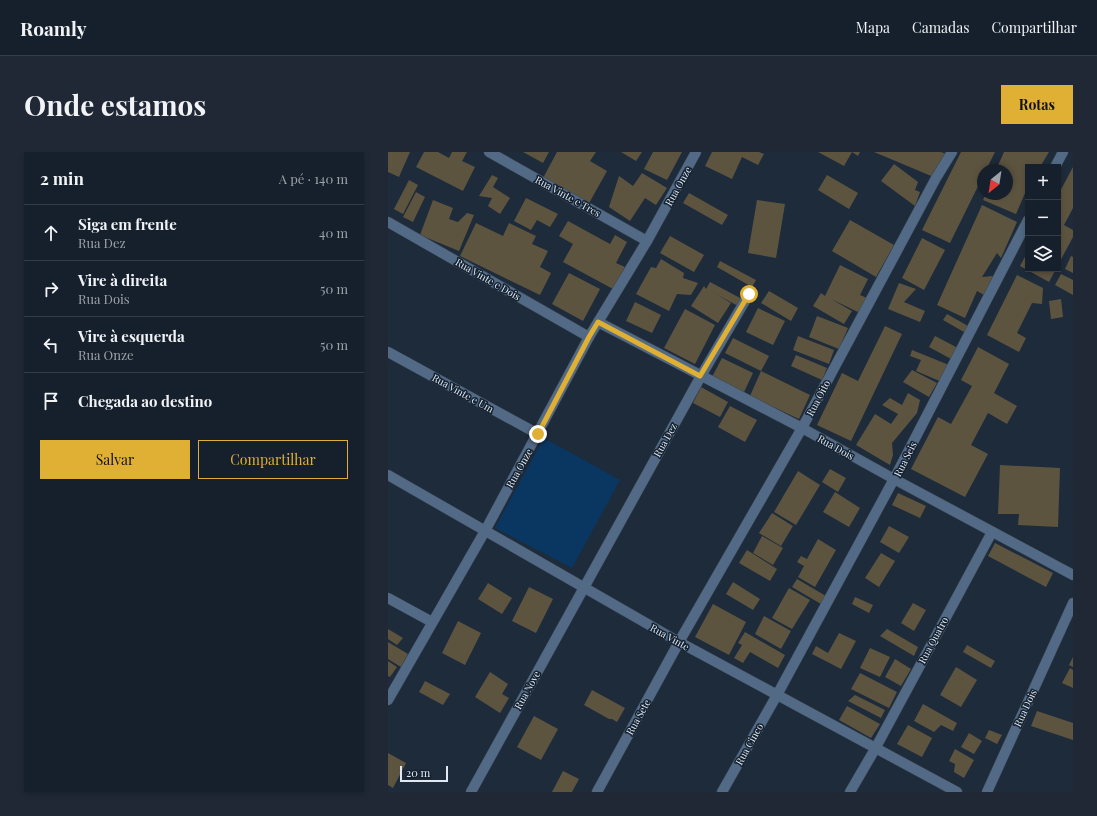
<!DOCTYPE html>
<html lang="pt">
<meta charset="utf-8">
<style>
body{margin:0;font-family:"Playfair Display",serif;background:#1f2834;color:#f1f3f6}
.controls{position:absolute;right:12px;top:12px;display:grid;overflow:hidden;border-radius:0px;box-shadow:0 2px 6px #0003}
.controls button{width:36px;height:36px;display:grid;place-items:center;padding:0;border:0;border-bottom:1px solid #353e48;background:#16202c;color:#f1f3f6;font:20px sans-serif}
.compass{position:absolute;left:589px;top:12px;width:36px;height:36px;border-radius:50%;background:#16202c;box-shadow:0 2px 6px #0003;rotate:210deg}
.scale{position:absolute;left:12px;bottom:10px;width:48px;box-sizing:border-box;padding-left:4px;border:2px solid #e0e9f3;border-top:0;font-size:11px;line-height:14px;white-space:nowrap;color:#e0e9f3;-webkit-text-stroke:3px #142130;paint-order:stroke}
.stop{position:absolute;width:12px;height:12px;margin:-9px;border:3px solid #dfb033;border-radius:50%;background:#fff}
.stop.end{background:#dfb033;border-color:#fff;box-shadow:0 1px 4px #0008}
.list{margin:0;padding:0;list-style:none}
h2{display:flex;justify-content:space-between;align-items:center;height:52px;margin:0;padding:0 16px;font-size:17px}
h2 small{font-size:13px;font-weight:400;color:#9ea3a9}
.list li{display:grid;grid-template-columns:26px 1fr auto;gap:12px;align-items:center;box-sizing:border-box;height:56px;padding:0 16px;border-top:1px solid #353e48}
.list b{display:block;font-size:15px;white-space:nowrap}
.list p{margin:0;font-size:13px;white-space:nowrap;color:#9ea3a9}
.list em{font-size:13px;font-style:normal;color:#9ea3a9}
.actions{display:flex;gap:8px;padding:12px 16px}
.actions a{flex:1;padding:9px 0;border:1px solid #dfb033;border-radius:0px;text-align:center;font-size:14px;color:#dfb033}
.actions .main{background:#dfb033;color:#111}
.icon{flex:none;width:22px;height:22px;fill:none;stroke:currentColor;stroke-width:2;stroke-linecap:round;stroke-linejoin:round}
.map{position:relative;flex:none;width:685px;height:640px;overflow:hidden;border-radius:0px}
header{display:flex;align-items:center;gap:24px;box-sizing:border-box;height:56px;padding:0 20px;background:#16202c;border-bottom:1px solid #353e48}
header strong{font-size:19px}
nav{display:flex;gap:22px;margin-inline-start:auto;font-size:14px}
.intro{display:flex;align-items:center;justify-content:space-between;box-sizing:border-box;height:96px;padding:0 24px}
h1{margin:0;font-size:28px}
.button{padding:10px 18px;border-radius:0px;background:#dfb033;color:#111;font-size:14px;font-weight:700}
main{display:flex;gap:24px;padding:0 24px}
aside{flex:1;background:#16202c;border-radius:0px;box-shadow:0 2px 6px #0003}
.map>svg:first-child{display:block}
</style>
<header>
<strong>Roamly</strong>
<nav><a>Mapa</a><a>Camadas</a><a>Compartilhar</a></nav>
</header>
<div class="intro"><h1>Onde estamos</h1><a class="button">Rotas</a></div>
<main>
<aside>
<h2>2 min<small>A pé · 140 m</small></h2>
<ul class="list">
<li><svg class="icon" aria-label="ahead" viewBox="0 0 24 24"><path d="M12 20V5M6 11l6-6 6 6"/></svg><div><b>Siga em frente</b><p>Rua Dez</p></div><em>40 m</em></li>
<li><svg class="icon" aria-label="right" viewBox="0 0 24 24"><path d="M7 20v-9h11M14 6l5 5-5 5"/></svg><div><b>Vire à direita</b><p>Rua Dois</p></div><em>50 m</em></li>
<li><svg class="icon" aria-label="left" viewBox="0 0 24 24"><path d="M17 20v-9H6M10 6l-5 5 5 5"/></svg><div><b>Vire à esquerda</b><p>Rua Onze</p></div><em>50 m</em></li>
<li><svg class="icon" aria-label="arrive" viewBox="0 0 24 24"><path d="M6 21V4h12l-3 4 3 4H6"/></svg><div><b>Chegada ao destino</b></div></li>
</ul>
<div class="actions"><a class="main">Salvar</a><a>Compartilhar</a></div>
</aside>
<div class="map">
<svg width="685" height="640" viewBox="0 0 685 640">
<rect width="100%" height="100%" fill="#1e2b3a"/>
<path fill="#0a3761" d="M 156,286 L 232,328 L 184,416 L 107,376 Z"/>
<g fill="#5d5440">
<path d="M 0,0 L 22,0 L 11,25 L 0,20 Z"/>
<path d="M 36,0 L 50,0 L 61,6 L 64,0 L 79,0 L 74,9 L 87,15 L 75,39 L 28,15 Z"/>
<path d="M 135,0 L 161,0 L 155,11 Z"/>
<path d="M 169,0 L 208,0 L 202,9 L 219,19 L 200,53 L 154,28 Z"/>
<path d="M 233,0 L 254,0 L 248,9 Z"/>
<path d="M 265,0 L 294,0 L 279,28 L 256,17 Z"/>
<path d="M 324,0 L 371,0 L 376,2 L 370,13 L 354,5 L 344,27 L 317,14 Z"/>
<path d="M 430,0 L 472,0 L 470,4 L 464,0 L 456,14 Z"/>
<path d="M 486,0 L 553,0 L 558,2 L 548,26 Z"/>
<path d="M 573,0 L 607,0 L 598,18 L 595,18 L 595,24 L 562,91 L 534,78 Z"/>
<path d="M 616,0 L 661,0 L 652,15 L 640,15 L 640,40 L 638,39 L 628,62 L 595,48 L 598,42 L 619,42 L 619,18 L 608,18 Z"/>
<path d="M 506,12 L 530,30 L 527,38 L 532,40 L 527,54 L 493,29 Z"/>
<path d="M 685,15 L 685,56 L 676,73 L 685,78 L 685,85 L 670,113 L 670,43 Z"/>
<path d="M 254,21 L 279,36 L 268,53 L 257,46 L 242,69 L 221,55 L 231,24 L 245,34 Z"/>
<path d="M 104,23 L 110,26 L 105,35 L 122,46 L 112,62 L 100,54 L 104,46 L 91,44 Z"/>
<path d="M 439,23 L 470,41 L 461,57 L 430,38 Z"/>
<path d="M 21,28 L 30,33 L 15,62 L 6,57 Z"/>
<path d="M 28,40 L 37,45 L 25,70 L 15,65 Z"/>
<path d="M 301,41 L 340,63 L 334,73 L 295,51 Z"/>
<path d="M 138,46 L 170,62 L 162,75 L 149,68 L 143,78 L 126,69 Z"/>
<path d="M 45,48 L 65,56 L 61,67 L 70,70 L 79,61 L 86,63 L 71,99 L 32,83 Z"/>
<path d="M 369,48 L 397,52 L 388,106 L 360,101 Z"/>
<path d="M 594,53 L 629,70 L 613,106 L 609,101 L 594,125 L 605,124 L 596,143 L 589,139 L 577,166 L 549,153 Z"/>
<path d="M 462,68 L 506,93 L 488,125 L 444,99 Z"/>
<path d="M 180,69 L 222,92 L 227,83 L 239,90 L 228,111 L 237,115 L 225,137 L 175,110 L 185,92 L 171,84 Z"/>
<path d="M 88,71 L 115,84 L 121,71 L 148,84 L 144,92 L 160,99 L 152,115 L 163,121 L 152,143 L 72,104 Z"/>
<path d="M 282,84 L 316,103 L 306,120 L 272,101 Z"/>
<path d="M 534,86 L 557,98 L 536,138 L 514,126 Z"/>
<path d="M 640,99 L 640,117 L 668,117 L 661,130 L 632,114 Z"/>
<path d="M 683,104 L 685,105 L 685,121 L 677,117 Z"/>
<path d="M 273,107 L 296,121 L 295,126 L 310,131 L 303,143 L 289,142 L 281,159 L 248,142 L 263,115 L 268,116 Z"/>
<path d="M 332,109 L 368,128 L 364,135 L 329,115 Z"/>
<path d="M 452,113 L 480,127 L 472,143 L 479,146 L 472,161 L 443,147 L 464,159 L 456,172 L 425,154 L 433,141 L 437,144 Z"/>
<path d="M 181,121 L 212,137 L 195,169 L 164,152 Z"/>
<path d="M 673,122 L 685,128 L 685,143 L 667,133 Z"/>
<path d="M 629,123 L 655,136 L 654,152 L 644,151 L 629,181 L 638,186 L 631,200 L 599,183 Z"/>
<path d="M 322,130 L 354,147 L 350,154 L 328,142 L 343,151 L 330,171 L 303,154 L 316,134 L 318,137 Z"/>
<path d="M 511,131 L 528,137 L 516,150 L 537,159 L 532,170 L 500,157 Z"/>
<path d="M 381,139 L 410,156 L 403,169 L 373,151 Z"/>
<path d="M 673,147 L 675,165 L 663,167 L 661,149 Z"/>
<path d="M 247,150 L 273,163 L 264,181 L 238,169 Z"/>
<path d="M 370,156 L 397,169 L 385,193 L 358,180 Z"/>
<path d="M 297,157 L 327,173 L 307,212 L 276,196 Z"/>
<path d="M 559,162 L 580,174 L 576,180 L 555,168 Z"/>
<path d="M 429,164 L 460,176 L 451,197 L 421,185 Z"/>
<path d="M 497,174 L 514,182 L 463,289 L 429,273 L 454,221 L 470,229 Z"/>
<path d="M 410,184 L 446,198 L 441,212 L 405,198 Z"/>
<path d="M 547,184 L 570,196 L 565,208 L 541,195 Z"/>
<path d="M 345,186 L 381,204 L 373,219 L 337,201 Z"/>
<path d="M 590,195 L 621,212 L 606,241 L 629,254 L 619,272 L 600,261 L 583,293 L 600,302 L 577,345 L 523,317 L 550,265 L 563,272 L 584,234 L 573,228 Z"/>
<path d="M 524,198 L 561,213 L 554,230 L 528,219 L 533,208 L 522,204 Z"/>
<path d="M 408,203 L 439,216 L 434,228 L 403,214 Z"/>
<path d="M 334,206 L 365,221 L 356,240 L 324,225 Z"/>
<path d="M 524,218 L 549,231 L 541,245 L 515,230 Z"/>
<path d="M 373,219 L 422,243 L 411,267 L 362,244 Z"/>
<path d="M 313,235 L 340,250 L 332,265 L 305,251 Z"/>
<path d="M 520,241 L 532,248 L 529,261 L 504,291 L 505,303 L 502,313 L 468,293 L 487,262 L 503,272 L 510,262 L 494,253 L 502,246 L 514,253 Z"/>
<path d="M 342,254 L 369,268 L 357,290 L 330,275 Z"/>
<path d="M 612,313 L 672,316 L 670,375 L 630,373 L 631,362 L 610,362 Z"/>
<path d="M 442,317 L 458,326 L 450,340 L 434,330 Z"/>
<path d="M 410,319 L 432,333 L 408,373 L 386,360 Z"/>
<path d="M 447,340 L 472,356 L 461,375 L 435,360 Z"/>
<path d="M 510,341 L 538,354 L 532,366 L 504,353 Z"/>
<path d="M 384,361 L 405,374 L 393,394 L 371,381 Z"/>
<path d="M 501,374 L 521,385 L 511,401 L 492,390 Z"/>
<path d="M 374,384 L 395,396 L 385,413 L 365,401 Z"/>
<path d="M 430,387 L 448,398 L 427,435 L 410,425 L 416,414 L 409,410 L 413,404 L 419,407 Z"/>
<path d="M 607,391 L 665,421 L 658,435 L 600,404 Z"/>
<path d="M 359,398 L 389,417 L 382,429 L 351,411 Z"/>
<path d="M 493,401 L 507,409 L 491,435 L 477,426 Z"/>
<path d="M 409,427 L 438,444 L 433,452 L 404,435 Z"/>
<path d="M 345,430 L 372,447 L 365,458 L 338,442 Z"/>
<path d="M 100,431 L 124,446 L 114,462 L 90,447 Z"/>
<path d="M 141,435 L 165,447 L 148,481 L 124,469 Z"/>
<path d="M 401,436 L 422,448 L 404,477 L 384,466 Z"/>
<path d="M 467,445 L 485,453 L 481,461 L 464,452 Z"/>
<path d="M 525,451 L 538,458 L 526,479 L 513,471 Z"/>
<path d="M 325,452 L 358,470 L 341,503 L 307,485 Z"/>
<path d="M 376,464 L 403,479 L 393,497 L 367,482 Z"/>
<path d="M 70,469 L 93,481 L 77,513 L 54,501 Z"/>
<path d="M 0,477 L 15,486 L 9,493 L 0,487 Z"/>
<path d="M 499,477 L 530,495 L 526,504 L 492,484 Z"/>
<path d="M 357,480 L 397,503 L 390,516 L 362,500 L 355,511 L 346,506 L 354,493 L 350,491 Z"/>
<path d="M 451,481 L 468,489 L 453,517 L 424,502 L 428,494 L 440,501 Z"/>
<path d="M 0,490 L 20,502 L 13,515 L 0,507 Z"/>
<path d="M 579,493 L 607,509 L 603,516 L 575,500 Z"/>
<path d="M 482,496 L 502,505 L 492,525 L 472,516 Z"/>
<path d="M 685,505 L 685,515 L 681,513 Z"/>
<path d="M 507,507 L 523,517 L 513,534 L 497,525 Z"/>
<path d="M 0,509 L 9,515 L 2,525 L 0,524 Z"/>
<path d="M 568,515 L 589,528 L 573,555 L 552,543 Z"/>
<path d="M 682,516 L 685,518 L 685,536 L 674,531 Z"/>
<path d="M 102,520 L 120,532 L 114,542 L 121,546 L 112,561 L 87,545 Z"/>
<path d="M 472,521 L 509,540 L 501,556 L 463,537 Z"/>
<path d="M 37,529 L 62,542 L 55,553 L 31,540 Z"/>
<path d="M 204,538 L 237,556 L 229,570 L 224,567 L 221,567 L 196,553 Z"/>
<path d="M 467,543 L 497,558 L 493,566 L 460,549 Z"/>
<path d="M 535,552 L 569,571 L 565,579 L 553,573 L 546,580 L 526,569 Z"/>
<path d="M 459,554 L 492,572 L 483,586 L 451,568 Z"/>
<path d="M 649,559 L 685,571 L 685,588 L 643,574 Z"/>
<path d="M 146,564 L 170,577 L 153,608 L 129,595 Z"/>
<path d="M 520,573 L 544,586 L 534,605 L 509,592 Z"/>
<path d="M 601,578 L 614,583 L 609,592 L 597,586 Z"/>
<path d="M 581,581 L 594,589 L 586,602 L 573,595 Z"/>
<path d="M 567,597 L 586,608 L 576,626 L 566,620 L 567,612 L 561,609 Z"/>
<path d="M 0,601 L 18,611 L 5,636 L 0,633 Z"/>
<path d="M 175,619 L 191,627 L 184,640 L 164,640 Z"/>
</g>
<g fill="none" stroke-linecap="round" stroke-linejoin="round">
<g stroke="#394654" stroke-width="11">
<g id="minor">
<path d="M 101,0 L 259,89"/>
<path d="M 667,15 L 675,0"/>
<path d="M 0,70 L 201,185"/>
<path d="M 210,170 L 414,276 L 506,327 L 685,423"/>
<path d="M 0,200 L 150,282"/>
<path d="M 0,323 L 291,490 L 569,640"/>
<path d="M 0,446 L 44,470"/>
<path d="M 0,548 L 97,379 L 201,185 L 259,89 L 308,0"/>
<path d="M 83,640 L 313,224 L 361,142"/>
<path d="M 209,640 L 291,490 L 414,276 L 548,26 L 564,0"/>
<path d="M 334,640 L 389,543 L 506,327 L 640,68"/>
<path d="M 462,640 L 487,597 L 604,380"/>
<path d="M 599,640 L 685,451"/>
</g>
</g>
<use href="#minor" stroke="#526a85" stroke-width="10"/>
</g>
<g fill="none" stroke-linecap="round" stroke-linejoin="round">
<path stroke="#dfb033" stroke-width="5" d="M 150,282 L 201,185 L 210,170 L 312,224 L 361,142"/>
</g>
<g text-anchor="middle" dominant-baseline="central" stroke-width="3" stroke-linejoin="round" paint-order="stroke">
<g font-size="10" fill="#e0e9f3" stroke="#142130">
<text transform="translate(290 34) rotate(-61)">Rua Onze</text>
<text transform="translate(180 44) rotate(29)">Rua Vinte e Tres</text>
<text transform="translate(100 127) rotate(30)">Rua Vinte e Dois</text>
<text transform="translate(75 241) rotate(29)">Rua Vinte e Um</text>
<text transform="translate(430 246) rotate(-62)">Rua Oito</text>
<text transform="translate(277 288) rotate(-61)">Rua Dez</text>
<text transform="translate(448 295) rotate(29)">Rua Dois</text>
<text transform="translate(517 307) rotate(-63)">Rua Seis</text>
<text transform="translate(131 316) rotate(-61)">Rua Onze</text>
<text transform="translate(282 485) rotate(29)">Rua Vinte</text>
<text transform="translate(545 488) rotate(-62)">Rua Quatro</text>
<text transform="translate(139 538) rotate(-61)">Rua Nove</text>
<text transform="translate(637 556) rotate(-65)">Rua Dois</text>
<text transform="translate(250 565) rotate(-61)">Rua Sete</text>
<text transform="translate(361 592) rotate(-61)">Rua Cinco</text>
</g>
</g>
</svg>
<div class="controls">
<button>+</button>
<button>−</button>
<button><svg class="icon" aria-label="layers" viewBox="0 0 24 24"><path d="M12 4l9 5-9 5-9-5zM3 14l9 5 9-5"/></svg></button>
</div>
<svg class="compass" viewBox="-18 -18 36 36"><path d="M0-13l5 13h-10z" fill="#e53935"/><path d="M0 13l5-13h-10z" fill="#9ea3a9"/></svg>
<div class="scale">20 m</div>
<div class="stop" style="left:361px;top:142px"></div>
<div class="stop end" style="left:150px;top:282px"></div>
</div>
</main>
